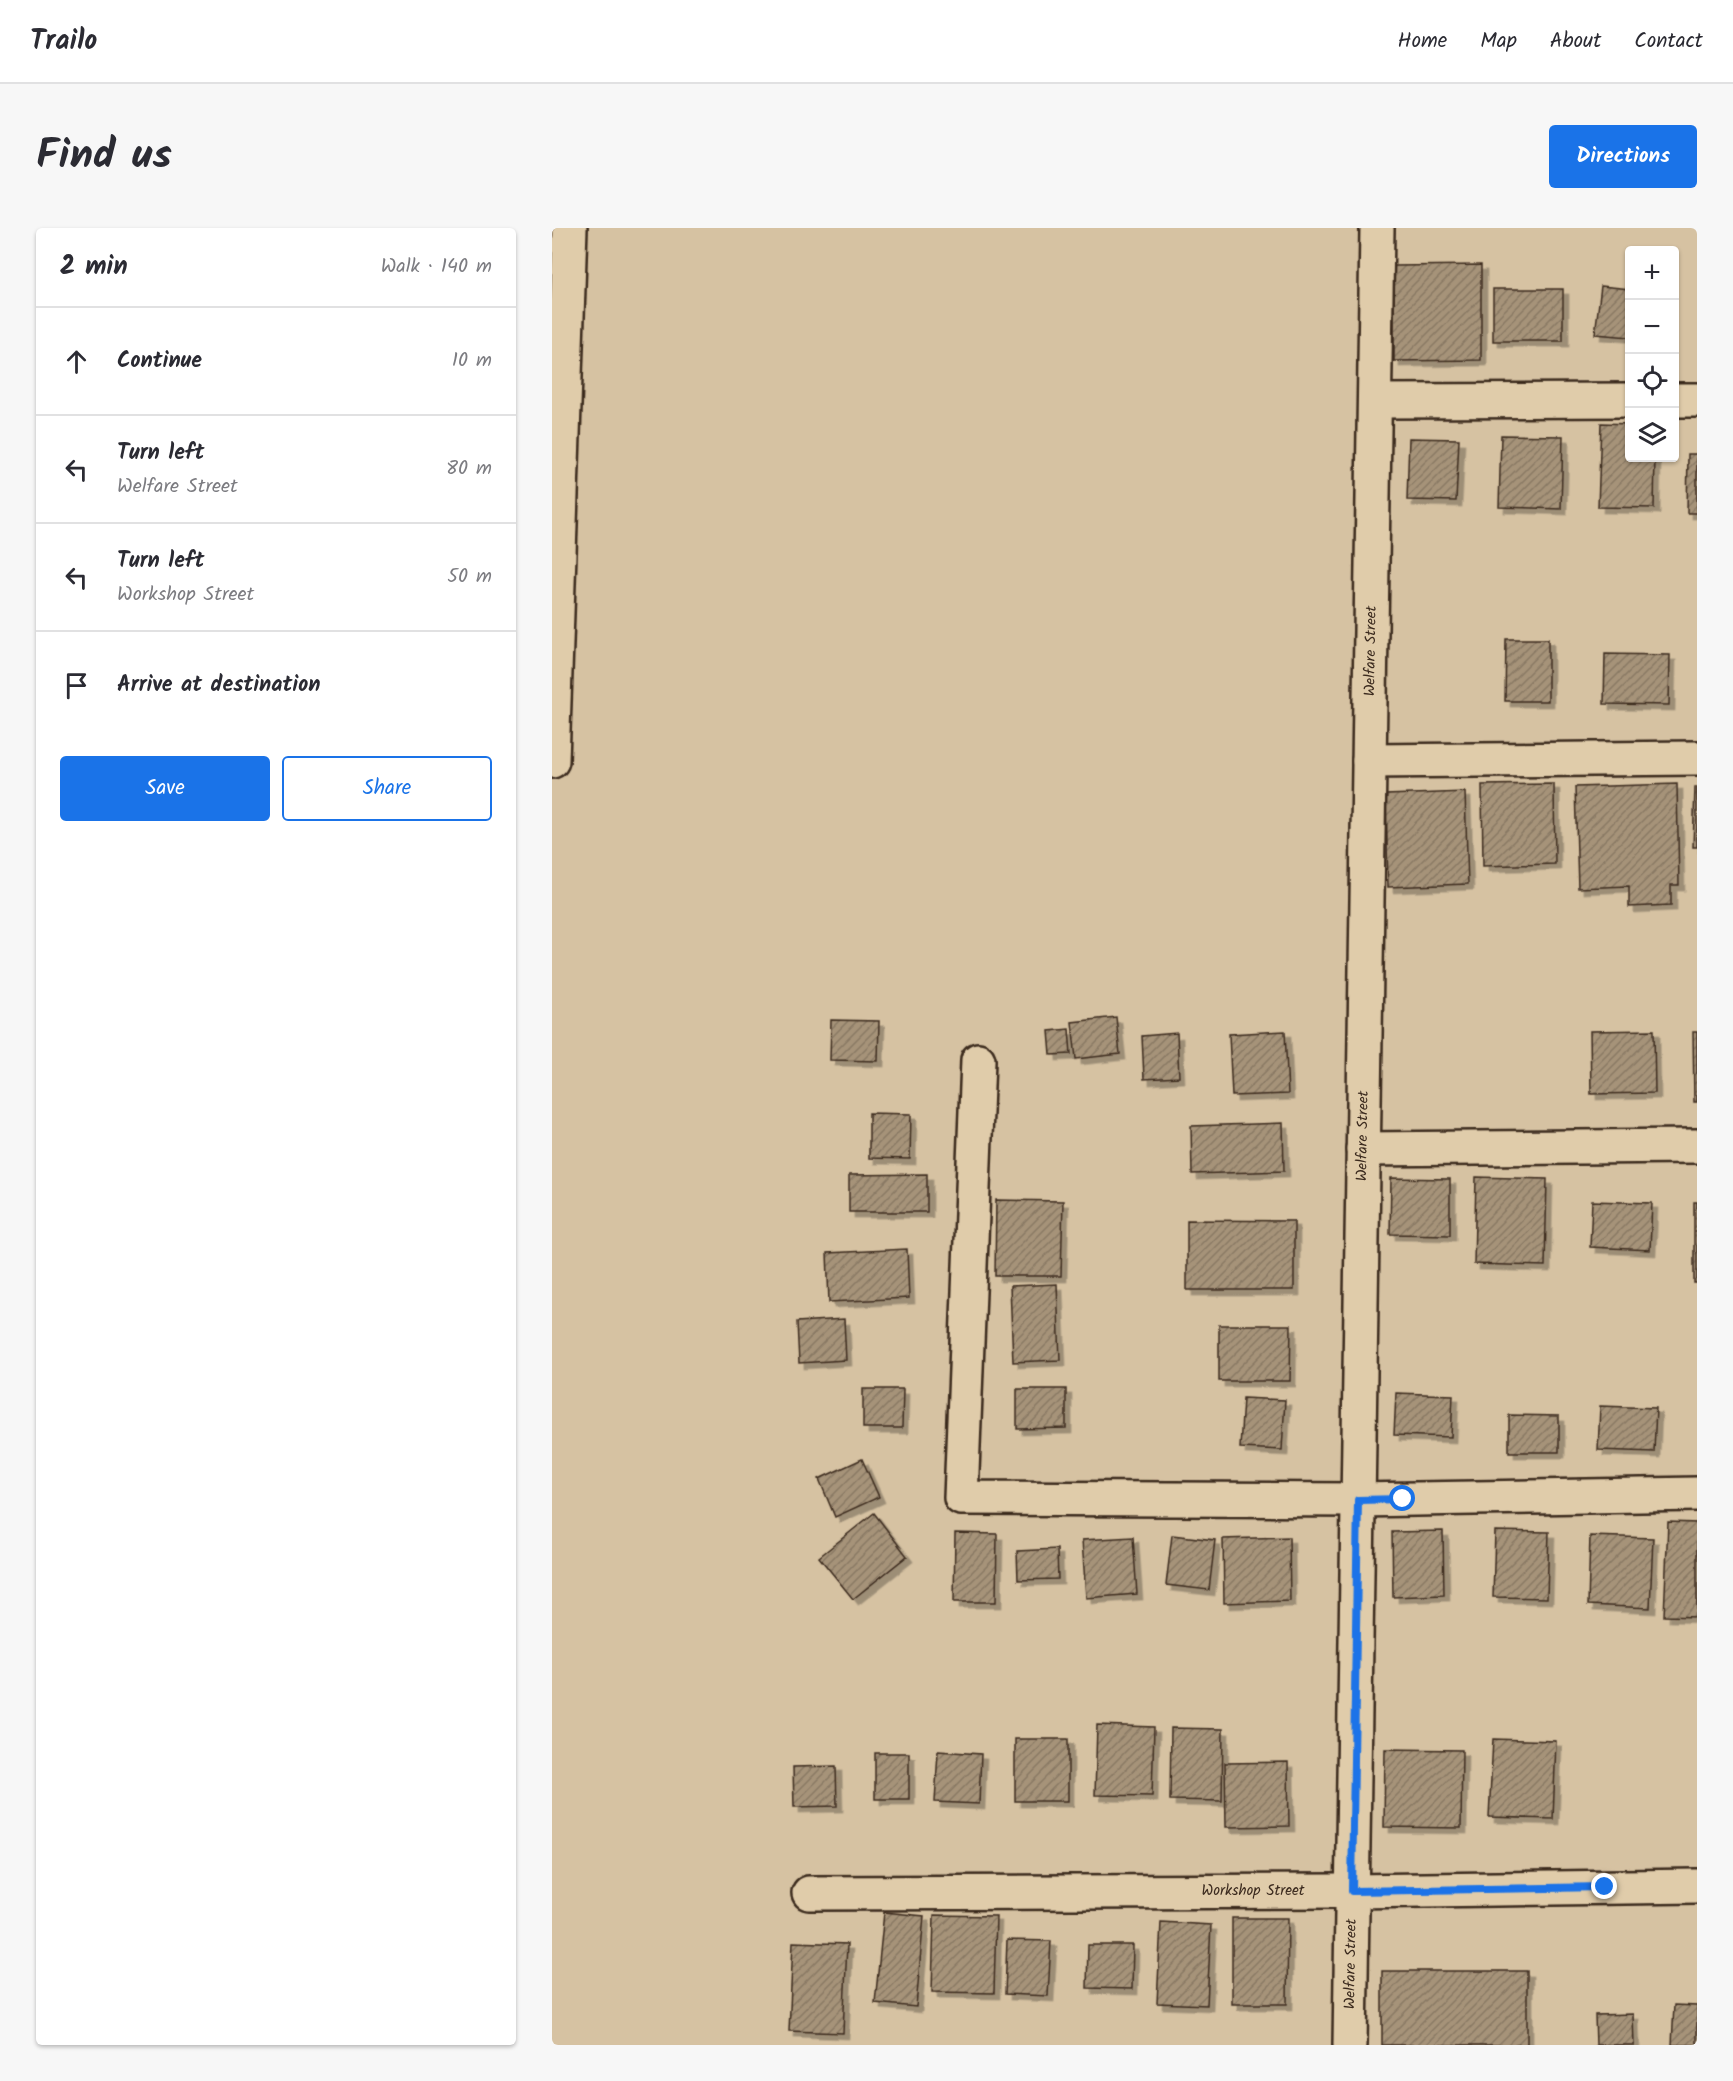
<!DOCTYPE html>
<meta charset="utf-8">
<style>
body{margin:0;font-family:Kalam,sans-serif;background:#f7f7f7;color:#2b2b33}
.controls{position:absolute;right:18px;top:18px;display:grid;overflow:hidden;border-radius:6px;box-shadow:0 2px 4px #0004}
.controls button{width:54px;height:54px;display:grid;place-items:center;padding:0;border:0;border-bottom:2px solid #e1e1e2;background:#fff;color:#2b2b33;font:30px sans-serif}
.stop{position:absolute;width:18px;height:18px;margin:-14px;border:4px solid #1a73e8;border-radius:50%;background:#fff}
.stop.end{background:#1a73e8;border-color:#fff;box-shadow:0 2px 6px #0008}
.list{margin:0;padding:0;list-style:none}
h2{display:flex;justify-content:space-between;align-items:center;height:78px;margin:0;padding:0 24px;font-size:26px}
h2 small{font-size:20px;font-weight:400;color:#7c7c81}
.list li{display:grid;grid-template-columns:39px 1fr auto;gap:18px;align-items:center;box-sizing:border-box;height:108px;padding:0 24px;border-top:2px solid #e1e1e2}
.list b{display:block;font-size:22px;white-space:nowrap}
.list p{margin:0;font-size:20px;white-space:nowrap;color:#7c7c81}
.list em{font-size:20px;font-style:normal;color:#7c7c81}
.actions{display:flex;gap:12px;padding:18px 24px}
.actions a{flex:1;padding:14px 0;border:2px solid #1a73e8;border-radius:6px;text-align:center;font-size:21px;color:#1a73e8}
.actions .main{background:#1a73e8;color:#fff}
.icon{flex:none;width:33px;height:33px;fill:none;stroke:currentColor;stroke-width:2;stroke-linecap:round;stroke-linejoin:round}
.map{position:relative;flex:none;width:1145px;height:1817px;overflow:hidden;border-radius:6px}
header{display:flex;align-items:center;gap:36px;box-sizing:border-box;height:84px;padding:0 30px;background:#fff;border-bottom:2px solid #e1e1e2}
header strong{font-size:28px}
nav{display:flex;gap:33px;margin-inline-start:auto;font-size:21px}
.intro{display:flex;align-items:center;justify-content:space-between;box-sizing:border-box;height:144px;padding:0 36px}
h1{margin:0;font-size:42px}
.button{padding:15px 27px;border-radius:6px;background:#1a73e8;color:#fff;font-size:21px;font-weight:700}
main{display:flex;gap:36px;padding:0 36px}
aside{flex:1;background:#fff;border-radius:6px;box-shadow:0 2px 4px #0004}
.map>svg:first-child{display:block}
</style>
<header>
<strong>Trailo</strong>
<nav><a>Home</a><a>Map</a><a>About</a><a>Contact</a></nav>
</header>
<div class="intro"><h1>Find us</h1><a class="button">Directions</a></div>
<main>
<aside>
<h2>2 min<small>Walk · 140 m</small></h2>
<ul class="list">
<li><svg class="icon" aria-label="ahead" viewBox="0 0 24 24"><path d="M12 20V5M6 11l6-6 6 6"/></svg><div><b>Continue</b></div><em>10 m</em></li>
<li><svg class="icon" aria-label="left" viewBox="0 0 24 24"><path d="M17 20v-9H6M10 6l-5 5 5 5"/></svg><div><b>Turn left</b><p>Welfare Street</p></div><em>80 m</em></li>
<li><svg class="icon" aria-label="left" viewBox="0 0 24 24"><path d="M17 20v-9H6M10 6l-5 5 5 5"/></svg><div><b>Turn left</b><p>Workshop Street</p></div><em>50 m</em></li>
<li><svg class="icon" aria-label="arrive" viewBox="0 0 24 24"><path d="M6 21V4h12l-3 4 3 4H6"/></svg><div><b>Arrive at destination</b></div></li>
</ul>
<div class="actions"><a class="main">Save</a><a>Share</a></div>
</aside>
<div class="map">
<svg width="1145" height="1817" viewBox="0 0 1145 1817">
<defs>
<pattern id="building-hatch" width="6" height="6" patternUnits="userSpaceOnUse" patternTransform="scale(1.5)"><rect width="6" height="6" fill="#a69379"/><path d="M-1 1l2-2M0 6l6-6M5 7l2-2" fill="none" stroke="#887863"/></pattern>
<filter id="shadow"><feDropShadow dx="5.5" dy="5.5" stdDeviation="0" flood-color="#0004"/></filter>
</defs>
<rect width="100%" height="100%" fill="#d6c2a2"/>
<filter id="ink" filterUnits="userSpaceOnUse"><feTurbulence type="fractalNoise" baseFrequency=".0167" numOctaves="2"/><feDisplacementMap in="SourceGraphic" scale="12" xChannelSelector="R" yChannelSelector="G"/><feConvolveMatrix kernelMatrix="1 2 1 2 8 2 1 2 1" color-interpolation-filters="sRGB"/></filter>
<g filter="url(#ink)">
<g fill="url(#building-hatch)" stroke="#3b2a1e" stroke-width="1.5" filter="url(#shadow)">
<path d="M 929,37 L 929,132 L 842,133 L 842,38 Z"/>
<path d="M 1049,58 L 1078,61 L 1078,109 L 1043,106 Z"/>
<rect x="941" y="61" width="70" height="52"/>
<path d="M 1049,195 L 1078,196 L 1078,230 L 1103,230 L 1102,280 L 1046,279 Z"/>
<path d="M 949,207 L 1011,208 L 1009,281 L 947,279 Z"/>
<path d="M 857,210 L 907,211 L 904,273 L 855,272 Z"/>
<path d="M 1136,226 L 1145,226 L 1145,285 L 1135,285 Z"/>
<path d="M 954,411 L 996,411 L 996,473 L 953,473 Z"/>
<path d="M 1053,426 L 1118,427 L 1117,477 L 1052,476 Z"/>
<path d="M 1002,556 L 1003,636 L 931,638 L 930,557 Z"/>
<path d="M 1125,556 L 1127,657 L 1119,657 L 1119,677 L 1077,679 L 1077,658 L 1026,660 L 1023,559 Z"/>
<path d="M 1143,559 L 1145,559 L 1145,619 L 1141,619 Z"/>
<path d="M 913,564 L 916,656 L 836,659 L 834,567 Z"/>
<path d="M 564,789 L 568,826 L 524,831 L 520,794 Z"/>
<path d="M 279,792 L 327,793 L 326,833 L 278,832 Z"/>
<path d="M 517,801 L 519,826 L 499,827 L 497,803 Z"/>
<path d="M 1102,802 L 1103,865 L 1039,866 L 1038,803 Z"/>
<path d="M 733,803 L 736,866 L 680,868 L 677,806 Z"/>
<path d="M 1141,804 L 1145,804 L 1145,874 L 1142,874 Z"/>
<path d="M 625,805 L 627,849 L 592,851 L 590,808 Z"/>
<path d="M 317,885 L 359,886 L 358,931 L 317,930 Z"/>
<path d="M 731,895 L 732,943 L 640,946 L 639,898 Z"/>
<path d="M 375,946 L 375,984 L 297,984 L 297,947 Z"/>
<path d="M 924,949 L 995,951 L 993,1038 L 922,1036 Z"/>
<path d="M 839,950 L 898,951 L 898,1007 L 838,1006 Z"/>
<path d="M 444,972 L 511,973 L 509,1048 L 443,1048 Z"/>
<path d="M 1040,973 L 1100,975 L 1098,1022 L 1038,1019 Z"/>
<rect x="1142" y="974" width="3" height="81"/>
<path d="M 635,992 L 742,993 L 742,1062 L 635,1062 Z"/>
<path d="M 355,1021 L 357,1070 L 277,1074 L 275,1025 Z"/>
<path d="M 505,1056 L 508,1132 L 461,1134 L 458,1058 Z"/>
<path d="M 292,1091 L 294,1132 L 247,1135 L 245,1094 Z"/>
<path d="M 667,1097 L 739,1097 L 738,1153 L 667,1153 Z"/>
<path d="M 311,1161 L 351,1161 L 350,1200 L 311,1200 Z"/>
<path d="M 465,1161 L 514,1161 L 514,1200 L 465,1201 Z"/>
<path d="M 844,1165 L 901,1167 L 899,1209 L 842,1207 Z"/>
<path d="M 691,1170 L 733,1172 L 730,1222 L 688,1220 Z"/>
<path d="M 1048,1178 L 1104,1180 L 1102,1224 L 1046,1222 Z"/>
<path d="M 957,1187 L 1007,1188 L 1007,1224 L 957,1224 Z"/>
<path d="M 310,1231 L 327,1269 L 283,1289 L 267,1251 Z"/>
<path d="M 322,1285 L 355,1328 L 301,1371 L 267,1329 Z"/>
<path d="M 1116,1294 L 1145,1295 L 1145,1389 L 1112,1388 Z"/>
<path d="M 891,1303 L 892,1367 L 841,1369 L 840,1304 Z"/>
<path d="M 943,1303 L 997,1304 L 995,1370 L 941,1369 Z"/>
<path d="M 403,1305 L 445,1306 L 444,1374 L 402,1374 Z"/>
<path d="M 620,1307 L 663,1312 L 657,1362 L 614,1357 Z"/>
<path d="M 1038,1308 L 1101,1310 L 1098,1380 L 1036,1377 Z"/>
<path d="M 581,1309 L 585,1366 L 534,1370 L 530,1312 Z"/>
<path d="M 737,1309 L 738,1373 L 672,1375 L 671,1311 Z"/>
<path d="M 505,1321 L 506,1351 L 466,1352 L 465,1323 Z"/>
<path d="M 545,1497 L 602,1499 L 600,1568 L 543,1567 Z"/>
<path d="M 619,1500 L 671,1501 L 670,1573 L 618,1572 Z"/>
<rect x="463" y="1511" width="53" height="62"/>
<path d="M 941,1511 L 1004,1513 L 1001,1591 L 937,1589 Z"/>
<path d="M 833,1521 L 910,1522 L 909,1600 L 832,1599 Z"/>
<path d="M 386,1523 L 429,1526 L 427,1576 L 383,1574 Z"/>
<rect x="323" y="1525" width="34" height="46"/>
<path d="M 736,1534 L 737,1598 L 674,1599 L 673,1535 Z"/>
<path d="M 284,1538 L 285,1578 L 242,1579 L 241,1539 Z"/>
<path d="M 332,1684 L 372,1688 L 364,1779 L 323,1775 Z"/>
<path d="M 382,1687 L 444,1688 L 442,1765 L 380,1764 Z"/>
<path d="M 680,1690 L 736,1690 L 735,1776 L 680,1776 Z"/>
<path d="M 609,1694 L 659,1697 L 655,1777 L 605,1775 Z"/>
<path d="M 455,1712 L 499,1713 L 496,1768 L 453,1766 Z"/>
<path d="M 241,1714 L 295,1716 L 291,1805 L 237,1803 Z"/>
<path d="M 536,1717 L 581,1717 L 580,1761 L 535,1760 Z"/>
<rect x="830" y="1743" width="145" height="74"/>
<path d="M 1122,1777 L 1145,1778 L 1145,1817 L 1120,1817 Z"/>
<path d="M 1081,1786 L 1082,1817 L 1044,1817 L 1043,1787 Z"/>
</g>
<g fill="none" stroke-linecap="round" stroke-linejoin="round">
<g stroke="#3b2a1e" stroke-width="38">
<g id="minor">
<path d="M 1122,172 L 1145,172"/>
<path d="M 823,173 L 1078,172"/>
<path d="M 0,533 L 18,0"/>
<path d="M 817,533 L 1145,530"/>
<path d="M 426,832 L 409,1270 L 806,1272 L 1145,1266"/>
<path d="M 811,921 L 1145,918"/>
<path d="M 257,1665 L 800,1663 L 1145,1658"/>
<path d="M 798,1817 L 825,0"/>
</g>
</g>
<use href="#minor" stroke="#e0ccaa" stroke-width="33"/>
</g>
</g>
<g fill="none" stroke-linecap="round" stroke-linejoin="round" filter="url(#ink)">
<path stroke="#1a73e8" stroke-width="8" d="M 851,1271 L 806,1272 L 800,1663 L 1053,1659"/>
</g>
<g text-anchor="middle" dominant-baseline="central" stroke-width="4.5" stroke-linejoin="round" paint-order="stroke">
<g font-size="15" fill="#3b2a1e" stroke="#e0ccaa">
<text transform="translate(819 423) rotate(-89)">Welfare Street</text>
<text transform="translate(811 908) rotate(-89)">Welfare Street</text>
<text x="701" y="1663">Workshop Street</text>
<text transform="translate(799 1736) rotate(-89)">Welfare Street</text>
</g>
</g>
</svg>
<div class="controls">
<button>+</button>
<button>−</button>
<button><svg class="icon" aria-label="locate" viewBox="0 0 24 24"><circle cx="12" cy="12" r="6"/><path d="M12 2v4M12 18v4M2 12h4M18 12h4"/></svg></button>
<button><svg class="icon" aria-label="layers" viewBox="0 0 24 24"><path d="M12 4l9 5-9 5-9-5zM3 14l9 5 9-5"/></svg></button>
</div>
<div class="stop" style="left:851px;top:1271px"></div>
<div class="stop end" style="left:1053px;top:1659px"></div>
</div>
</main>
